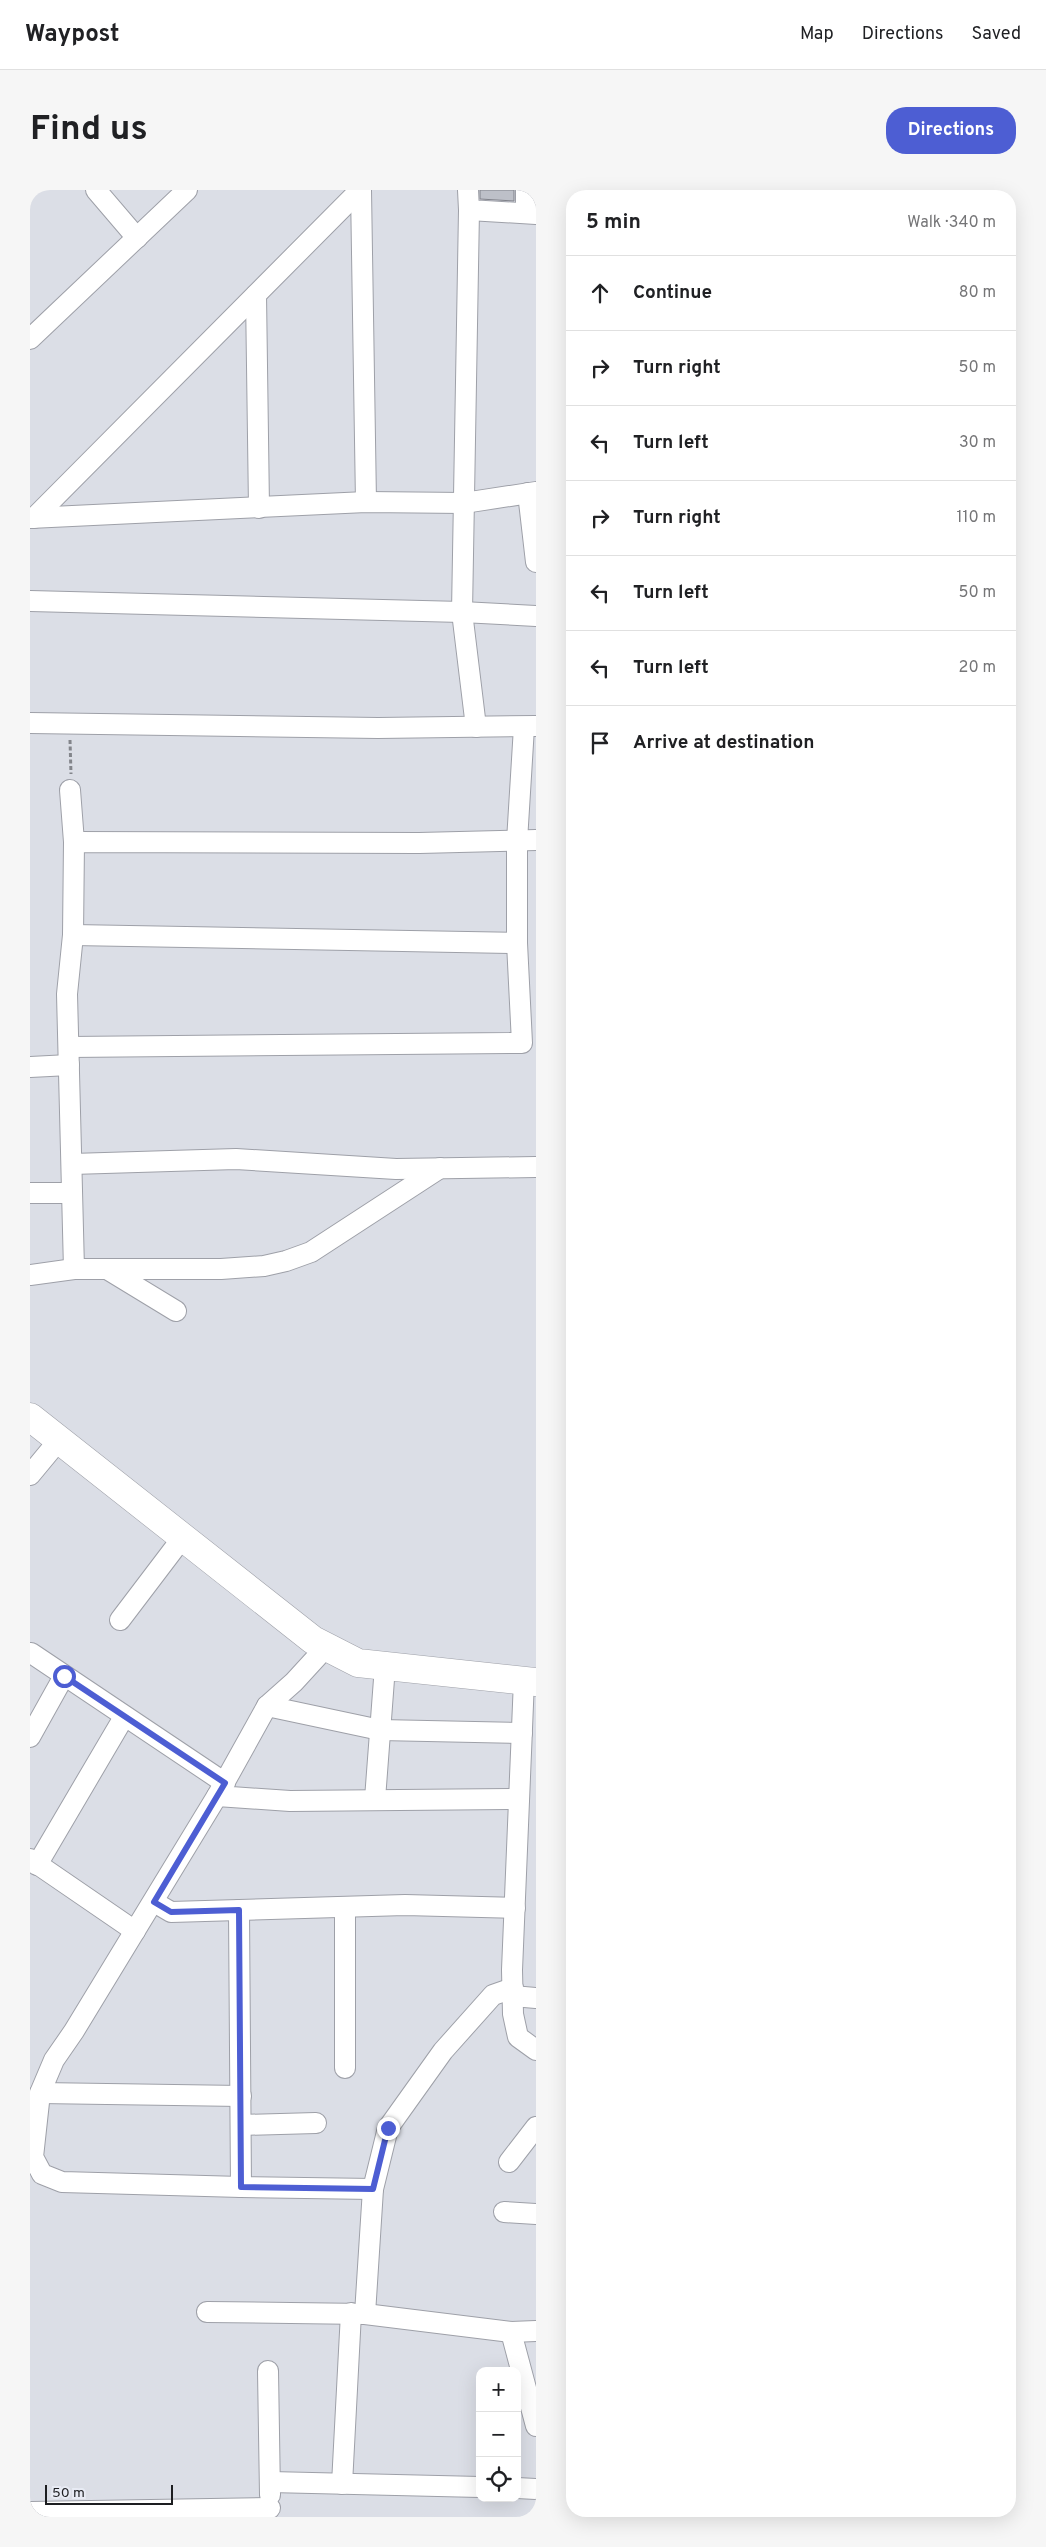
<!DOCTYPE html>
<meta charset="utf-8">
<style>
body{margin:0;font-family:Overpass,sans-serif;background:#f6f6f6;color:#202124}
.controls{position:absolute;right:15px;bottom:15px;display:grid;overflow:hidden;border-radius:10px;box-shadow:0 5px 20px #0002}
.controls button{width:45px;height:45px;display:grid;place-items:center;padding:0;border:0;border-bottom:1px solid #e0e0e0;background:#fff;color:#202124;font:25px sans-serif}
.scale{position:absolute;left:15px;bottom:12px;width:128px;box-sizing:border-box;padding-left:5px;border:2px solid #1d1e21;border-top:0;font-size:14px;line-height:18px;white-space:nowrap;color:#1d1e21;-webkit-text-stroke:4px #e8ebf4;paint-order:stroke}
.stop{position:absolute;width:15px;height:15px;margin:-11px;border:4px solid #4d5ed3;border-radius:50%;background:#fff}
.stop.end{background:#4d5ed3;border-color:#fff;box-shadow:0 1px 5px #0008}
.list{margin:0;padding:0;list-style:none}
h2{display:flex;justify-content:space-between;align-items:center;height:65px;margin:0;padding:0 20px;font-size:21px}
h2 small{font-size:16px;font-weight:400;color:#757577}
.list li{display:grid;grid-template-columns:32px 1fr auto;gap:15px;align-items:center;box-sizing:border-box;height:75px;padding:0 20px;border-top:1px solid #e0e0e0}
.list b{display:block;font-size:19px;white-space:nowrap}
.list em{font-size:16px;font-style:normal;color:#757577}
.icon{flex:none;width:28px;height:28px;fill:none;stroke:currentColor;stroke-width:2;stroke-linecap:round;stroke-linejoin:round}
.map{position:relative;flex:none;width:506px;height:2327px;overflow:hidden;border-radius:20px}
header{display:flex;align-items:center;gap:30px;box-sizing:border-box;height:70px;padding:0 25px;background:#fff;border-bottom:1px solid #e0e0e0}
header strong{font-size:24px}
nav{display:flex;gap:28px;margin-inline-start:auto;font-size:18px}
.intro{display:flex;align-items:center;justify-content:space-between;box-sizing:border-box;height:120px;padding:0 30px}
h1{margin:0;font-size:35px}
.button{padding:12px 22px;border-radius:20px;background:#4d5ed3;color:#fff;font-size:18px;font-weight:700}
main{display:flex;gap:30px;padding:0 30px}
aside{flex:1;background:#fff;border-radius:20px;box-shadow:0 5px 20px #0002}
.map>svg:first-child{display:block}
</style>
<header>
<strong>Waypost</strong>
<nav><a>Map</a><a>Directions</a><a>Saved</a></nav>
</header>
<div class="intro"><h1>Find us</h1><a class="button">Directions</a></div>
<main>
<div class="map">
<svg width="506" height="2327" viewBox="0 0 506 2327">
<rect width="100%" height="100%" fill="#dbdee6"/>
<path fill="#bdc0c8" stroke="#80828a" d="M 450,0 L 484,0 L 484,11 L 450,9 Z"/>
<g fill="none" stroke-linecap="round" stroke-linejoin="round">
<g stroke="#9ea0a8" stroke-width="22">
<g id="street">
<path d="M 66,0 L 107,48"/>
<path d="M 331,0 L 336,312"/>
<path d="M 438,0 L 439,20 L 506,24"/>
<path d="M 439,20 L 432,422 L 446,537"/>
<path d="M 496,23 L 496,0"/>
<path d="M 226,105 L 229,318"/>
<path d="M 0,149 L 157,0"/>
<path d="M 498,303 L 506,372"/>
<path d="M 0,328 L 336,312 L 434,313 L 506,302"/>
<path d="M 4,328 L 330,0"/>
<path d="M 0,411 L 432,422 L 506,426"/>
<path d="M 0,533 L 348,538 L 506,536"/>
<path d="M 40,600 L 44,652"/>
<path d="M 43,745 L 487,753"/>
<path d="M 39,857 L 492,853 L 487,753 L 487,651 L 494,537"/>
<path d="M 0,877 L 39,875"/>
<path d="M 42,974 L 206,969 L 366,979 L 506,977"/>
<path d="M 0,1003 L 42,1003"/>
<path d="M 44,1079 L 37,804 L 43,745 L 44,652 L 389,653 L 506,650"/>
<path d="M 77,1079 L 191,1079 L 234,1076 L 256,1071 L 281,1062 L 410,978"/>
<path d="M 0,1085 L 44,1079 L 77,1079 L 146,1121"/>
<path d="M 0,1285 L 29,1250"/>
<path d="M 90,1430 L 153,1347"/>
<path d="M 297,1456 L 264,1492 L 237,1516 L 187,1606 L 260,1611 L 489,1609"/>
<path d="M 1,1463 L 195,1593"/>
<path d="M 494,1490 L 482,1780 L 483,1824 L 488,1847 L 506,1860"/>
<path d="M 237,1516 L 350,1540 L 492,1543"/>
<path d="M 0,1547 L 34,1486"/>
<path d="M 187,1606 L 44,1841 L 24,1870 L 10,1903 L 211,1906"/>
<path d="M 345,1609 L 355,1476"/>
<path d="M 0,1669 L 105,1741"/>
<path d="M 7,1675 L 94,1527"/>
<path d="M 124,1712 L 141,1722 L 375,1715 L 485,1718"/>
<path d="M 315,1717 L 315,1878"/>
<path d="M 209,1720 L 211,1997 L 343,1999"/>
<path d="M 483,1806 L 506,1808"/>
<path d="M 10,1903 L 3,1967 L 12,1984 L 32,1992 L 211,1997"/>
<path d="M 211,1935 L 286,1933"/>
<path d="M 479,1972 L 506,1937"/>
<path d="M 474,2022 L 506,2024"/>
<path d="M 177,2122 L 335,2124 L 481,2142 L 506,2141"/>
<path d="M 335,2124 L 343,1999 L 358,1938 L 413,1861 L 463,1805 L 483,1798"/>
<path d="M 481,2142 L 506,2236"/>
<path d="M 238,2181 L 240,2305"/>
<path d="M 240,2292 L 450,2297"/>
<path d="M 312,2294 L 321,2123"/>
<path d="M 487,2298 L 506,2299"/>
<path d="M 0,2322 L 240,2318"/>
</g>
</g>
<g stroke="#9ea0a8" stroke-width="29">
<path id="secondary" d="M 0,1227 L 283,1450 L 328,1473 L 506,1492"/>
</g>
<path stroke="#83858b" stroke-width="3" stroke-dasharray="4 2.5" stroke-linecap="butt" d="M 40,550 L 41,584"/>
<use href="#street" stroke="#fff" stroke-width="20"/>
<use href="#secondary" stroke="#fff" stroke-width="28"/>
</g>
<g fill="none" stroke-linecap="round" stroke-linejoin="round">
<path stroke="#4d5ed3" stroke-width="6" d="M 34,1486 L 195,1593 L 124,1712 L 141,1722 L 209,1720 L 211,1997 L 343,1999 L 358,1938"/>
</g>
</svg>
<div class="controls">
<button>+</button>
<button>−</button>
<button><svg class="icon" aria-label="locate" viewBox="0 0 24 24"><circle cx="12" cy="12" r="6"/><path d="M12 2v4M12 18v4M2 12h4M18 12h4"/></svg></button>
</div>
<div class="scale">50 m</div>
<div class="stop" style="left:34px;top:1486px"></div>
<div class="stop end" style="left:358px;top:1938px"></div>
</div>
<aside>
<h2>5 min<small>Walk · 340 m</small></h2>
<ul class="list">
<li><svg class="icon" aria-label="ahead" viewBox="0 0 24 24"><path d="M12 20V5M6 11l6-6 6 6"/></svg><div><b>Continue</b></div><em>80 m</em></li>
<li><svg class="icon" aria-label="right" viewBox="0 0 24 24"><path d="M7 20v-9h11M14 6l5 5-5 5"/></svg><div><b>Turn right</b></div><em>50 m</em></li>
<li><svg class="icon" aria-label="left" viewBox="0 0 24 24"><path d="M17 20v-9H6M10 6l-5 5 5 5"/></svg><div><b>Turn left</b></div><em>30 m</em></li>
<li><svg class="icon" aria-label="right" viewBox="0 0 24 24"><path d="M7 20v-9h11M14 6l5 5-5 5"/></svg><div><b>Turn right</b></div><em>110 m</em></li>
<li><svg class="icon" aria-label="left" viewBox="0 0 24 24"><path d="M17 20v-9H6M10 6l-5 5 5 5"/></svg><div><b>Turn left</b></div><em>50 m</em></li>
<li><svg class="icon" aria-label="left" viewBox="0 0 24 24"><path d="M17 20v-9H6M10 6l-5 5 5 5"/></svg><div><b>Turn left</b></div><em>20 m</em></li>
<li><svg class="icon" aria-label="arrive" viewBox="0 0 24 24"><path d="M6 21V4h12l-3 4 3 4H6"/></svg><div><b>Arrive at destination</b></div></li>
</ul>
</aside>
</main>
